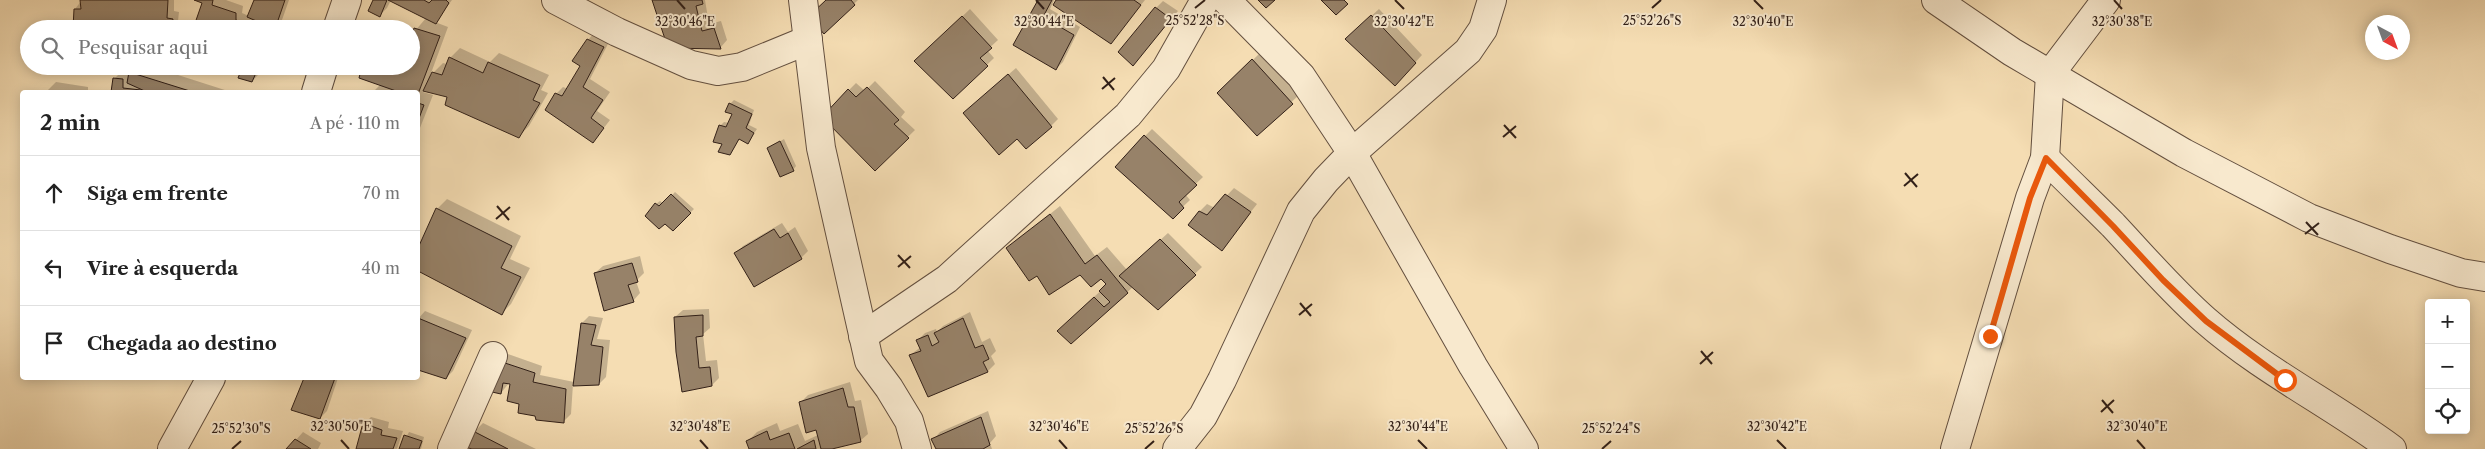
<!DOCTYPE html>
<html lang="pt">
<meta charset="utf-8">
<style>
body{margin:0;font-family:"Libre Caslon Text",serif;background:#f6f6f6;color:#222}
.controls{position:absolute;right:15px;bottom:15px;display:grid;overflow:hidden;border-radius:5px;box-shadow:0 2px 12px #0003}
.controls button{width:45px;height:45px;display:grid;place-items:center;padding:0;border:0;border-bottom:1px solid #e0e0e0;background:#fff;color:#222;font:25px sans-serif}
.compass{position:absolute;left:2365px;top:15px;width:45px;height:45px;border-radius:50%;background:#fff;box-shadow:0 2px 12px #0003;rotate:139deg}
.stop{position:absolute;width:15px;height:15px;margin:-11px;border:4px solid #ea580c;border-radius:50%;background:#fff}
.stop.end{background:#ea580c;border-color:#fff;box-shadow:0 1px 5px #0008}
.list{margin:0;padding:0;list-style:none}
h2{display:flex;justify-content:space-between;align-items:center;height:65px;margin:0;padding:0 20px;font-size:21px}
h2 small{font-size:16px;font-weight:400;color:#767676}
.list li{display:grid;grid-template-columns:32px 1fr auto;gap:15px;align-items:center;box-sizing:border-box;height:75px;padding:0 20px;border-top:1px solid #e0e0e0}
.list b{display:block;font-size:19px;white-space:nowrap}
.list em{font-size:16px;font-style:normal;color:#767676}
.icon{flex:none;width:28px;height:28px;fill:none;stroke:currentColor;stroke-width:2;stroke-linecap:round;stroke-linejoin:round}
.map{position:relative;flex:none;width:2485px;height:449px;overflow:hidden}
.search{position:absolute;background:#fff;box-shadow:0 2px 12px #0003;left:20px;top:20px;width:400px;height:55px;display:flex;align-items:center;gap:12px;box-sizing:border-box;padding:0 18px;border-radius:28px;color:#767676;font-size:19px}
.panel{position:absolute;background:#fff;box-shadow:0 2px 12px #0003;left:20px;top:90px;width:400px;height:290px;border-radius:5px}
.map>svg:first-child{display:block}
</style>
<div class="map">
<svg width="2485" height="449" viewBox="0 0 2485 449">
<rect width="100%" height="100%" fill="#f5ddb3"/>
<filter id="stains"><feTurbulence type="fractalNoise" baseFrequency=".004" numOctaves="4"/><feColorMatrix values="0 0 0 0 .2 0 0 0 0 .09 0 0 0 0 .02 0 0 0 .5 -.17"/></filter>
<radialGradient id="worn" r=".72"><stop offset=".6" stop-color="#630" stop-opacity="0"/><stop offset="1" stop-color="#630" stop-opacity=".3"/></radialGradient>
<g fill="#0003">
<path d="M 82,0 L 174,0 L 174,11 L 179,12 L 177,29 L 74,27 L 75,9 Z"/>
<path d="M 196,0 L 226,0 L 243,6 L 242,13 L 249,16 L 255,0 L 289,0 L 282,20 L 276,26 L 277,29 L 195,29 L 203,3 Z"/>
<path d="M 375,0 L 391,0 L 387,8 L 380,15 Z"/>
<path d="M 391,0 L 452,0 L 435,22 L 448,27 L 430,76 L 443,63 L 447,64 L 450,58 L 460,48 L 490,62 L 499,53 L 549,75 L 541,90 L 548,93 L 529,126 L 519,136 L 449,96 L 424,90 L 423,92 L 433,95 L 418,133 L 418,92 L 373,92 L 381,84 L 411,66 L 411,30 L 415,31 L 426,18 Z"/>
<path d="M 653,0 L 705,0 L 709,24 L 721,21 L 727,40 L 720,48 Z"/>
<path d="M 828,0 L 858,0 L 825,32 Z"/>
<path d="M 1040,0 L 1054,0 L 1050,9 L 1080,27 L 1063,62 L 1056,69 L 1015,45 Z"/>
<path d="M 1057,0 L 1145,0 L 1111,42 Z"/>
<path d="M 1163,1 L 1178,11 L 1133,64 L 1156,8 Z"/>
<path d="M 970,9 L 998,40 L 987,50 L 994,58 L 953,98 L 916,61 Z"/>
<path d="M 1379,9 L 1422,55 L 1402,77 L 1354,32 Z"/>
<path d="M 398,26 L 408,29 L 395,29 Z"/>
<path d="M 595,32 L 610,40 L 590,79 L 610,92 L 597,111 L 610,120 L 593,142 L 556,94 L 563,87 L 568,89 L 581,66 L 588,40 Z"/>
<path d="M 1260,53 L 1299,95 L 1257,134 L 1219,93 Z"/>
<path d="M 137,66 L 150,66 L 231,92 L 112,92 L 114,79 L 124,69 L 133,70 Z"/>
<path d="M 241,66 L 262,66 L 259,74 L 252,81 Z"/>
<path d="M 1016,68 L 1058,119 L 1051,126 L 1018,137 L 972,106 Z"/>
<path d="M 875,81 L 905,112 L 901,117 L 915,130 L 875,169 L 849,90 L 856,83 L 865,91 Z"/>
<path d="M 56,82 L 88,87 L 88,92 L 46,92 Z"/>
<path d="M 734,100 L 754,110 L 749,125 L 757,129 L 748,142 L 740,138 L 730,154 L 723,144 L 720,126 L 724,122 L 729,123 L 734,113 L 730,104 Z"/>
<path d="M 1152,129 L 1203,177 L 1185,194 L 1190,200 L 1172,217 L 1145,136 Z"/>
<path d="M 784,139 L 796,166 L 793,170 L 769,148 Z"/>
<path d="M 1234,188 L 1257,204 L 1222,249 L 1200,211 L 1207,204 L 1215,208 Z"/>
<path d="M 675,192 L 694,209 L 673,230 L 656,204 L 660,201 L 664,204 Z"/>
<path d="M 447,199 L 521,236 L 510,259 L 530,268 L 511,304 L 501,314 L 418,270 L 418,251 L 437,209 Z"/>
<path d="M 1060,206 L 1095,256 L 1107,247 L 1127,270 L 1168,233 L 1202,267 L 1158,309 L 1133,287 L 1071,342 L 1068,321 L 1108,284 L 1101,277 L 1080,273 L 1037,275 L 1008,248 Z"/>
<path d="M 782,223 L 788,232 L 795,227 L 808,251 L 801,258 L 736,253 L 743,246 Z"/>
<path d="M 640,256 L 644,273 L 636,281 L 640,293 L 633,301 L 595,273 L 603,266 Z"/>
<path d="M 709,309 L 710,328 L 703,334 L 706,361 L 717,360 L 719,378 L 712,385 L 683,390 L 675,317 L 683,310 Z"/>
<path d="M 425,311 L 472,330 L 453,371 L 446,378 L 418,369 L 418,319 Z"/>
<path d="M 970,312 L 982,342 L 990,338 L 996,351 L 991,356 L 995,364 L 988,371 L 910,355 L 921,347 L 918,340 L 925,333 L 936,329 L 937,332 L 943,326 Z"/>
<path d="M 589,316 L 603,318 L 597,339 L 610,340 L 606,377 L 599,384 L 573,384 L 571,414 L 564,421 L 536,415 L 520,403 L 511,383 L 509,383 L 501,393 L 505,353 L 542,366 L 540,375 L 574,382 L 582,323 Z"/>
<path d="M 306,378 L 338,378 L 327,411 L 320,418 L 293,409 Z"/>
<path d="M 850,382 L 855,401 L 861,400 L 868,434 L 860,441 L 828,449 L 750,449 L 747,442 L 757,432 L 777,423 L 780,431 L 798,424 L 805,441 L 818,435 L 800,403 L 808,395 Z"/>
<path d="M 988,411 L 996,436 L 990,443 L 992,449 L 937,449 L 933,440 L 940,432 Z"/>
<path d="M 371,417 L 389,422 L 388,428 L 403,431 L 397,449 L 358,449 L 364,424 Z"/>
<path d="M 483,423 L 536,449 L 475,449 L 474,432 Z"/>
<path d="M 303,432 L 321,443 L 318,449 L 288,449 Z"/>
<path d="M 409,432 L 424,437 L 421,449 L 400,449 Z"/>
</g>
<g fill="#978269" stroke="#322018">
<path d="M 80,0 L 168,0 L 167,18 L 173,19 L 171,29 L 73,28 L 74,9 L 81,9 Z"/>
<path d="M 194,0 L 213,0 L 212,5 L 236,13 L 236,20 L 257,29 L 193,29 L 202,3 Z"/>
<path d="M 254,0 L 285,0 L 275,29 L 247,17 Z"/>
<path d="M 373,0 L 387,0 L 380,17 L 368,11 Z"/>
<path d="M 388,0 L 424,0 L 429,3 L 432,0 L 446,0 L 449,3 L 436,24 Z"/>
<path d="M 652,0 L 702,0 L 703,4 L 696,6 L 702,31 L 714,28 L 721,49 L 668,48 Z"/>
<path d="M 826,0 L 851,0 L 855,5 L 824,34 L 809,16 Z"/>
<path d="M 1038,0 L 1052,0 L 1043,17 L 1074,35 L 1056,70 L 1013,45 Z"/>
<path d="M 1056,0 L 1134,0 L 1141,5 L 1111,44 L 1053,5 Z"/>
<path d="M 1258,0 L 1275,0 L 1266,8 Z"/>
<path d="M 1321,0 L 1344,0 L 1348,4 L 1336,15 Z"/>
<path d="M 1155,7 L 1171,19 L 1133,66 L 1118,52 Z"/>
<path d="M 1371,15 L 1416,63 L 1395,86 L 1345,39 Z"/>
<path d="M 962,16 L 992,48 L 980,58 L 988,66 L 953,99 L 914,61 Z"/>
<path d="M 414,28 L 440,36 L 418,94 L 418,92 L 399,92 L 359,78 L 362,66 L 411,66 L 411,38 Z"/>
<path d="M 587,39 L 604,47 L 583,87 L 603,100 L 591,118 L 604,128 L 593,143 L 545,110 L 555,93 L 562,96 L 580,66 L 572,61 Z"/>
<path d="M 449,57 L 483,73 L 488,62 L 540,85 L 533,100 L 540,103 L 519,138 L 445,105 L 447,97 L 423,91 L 432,72 L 442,75 Z"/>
<path d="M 1252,59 L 1293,104 L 1257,136 L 1217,93 Z"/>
<path d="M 237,66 L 259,66 L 252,82 L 238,78 L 242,68 Z"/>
<path d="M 129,72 L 193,92 L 147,92 L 127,83 Z"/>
<path d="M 1008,74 L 1052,127 L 1026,149 L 1017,139 L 999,155 L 963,113 Z"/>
<path d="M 113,78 L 123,79 L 123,88 L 141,90 L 141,92 L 111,92 Z"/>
<path d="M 867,87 L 899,120 L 894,124 L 909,138 L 875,171 L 822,117 L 848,89 L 856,97 Z"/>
<path d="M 418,103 L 424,105 L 418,121 Z"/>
<path d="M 729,103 L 752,114 L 746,128 L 754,133 L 748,144 L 739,139 L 730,155 L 718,152 L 722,144 L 713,142 L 719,125 L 726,127 L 732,114 L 725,112 Z"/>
<path d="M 1144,135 L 1197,185 L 1179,202 L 1184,208 L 1173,219 L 1115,167 Z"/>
<path d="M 780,141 L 794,171 L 780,177 L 767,148 Z"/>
<path d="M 671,194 L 691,213 L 673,231 L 665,224 L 659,229 L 645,216 L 655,203 L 659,206 Z"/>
<path d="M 1225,194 L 1251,212 L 1222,251 L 1188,225 L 1199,211 L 1207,215 Z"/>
<path d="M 436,208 L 512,246 L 501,268 L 521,277 L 502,315 L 418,271 L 418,248 Z"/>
<path d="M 1050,214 L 1085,264 L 1097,255 L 1128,293 L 1071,344 L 1057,331 L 1094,297 L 1104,307 L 1110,302 L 1099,291 L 1106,284 L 1101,279 L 1091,287 L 1080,275 L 1049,295 L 1037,276 L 1029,281 L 1006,248 Z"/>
<path d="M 774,229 L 780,238 L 788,233 L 802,259 L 754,287 L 734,253 Z"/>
<path d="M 1160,239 L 1196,275 L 1158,310 L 1119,276 Z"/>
<path d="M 632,263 L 638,282 L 628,285 L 634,302 L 604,311 L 594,273 Z"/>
<path d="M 703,315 L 703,336 L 696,337 L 699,368 L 710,367 L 712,386 L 682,392 L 676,352 L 674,317 Z"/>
<path d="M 418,318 L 466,338 L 446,379 L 418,370 Z"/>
<path d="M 963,318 L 975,348 L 983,345 L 989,359 L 983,362 L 988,372 L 928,397 L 909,355 L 921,351 L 916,340 L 928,335 L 932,346 L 939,342 L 934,333 Z"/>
<path d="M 581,323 L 596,325 L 591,345 L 603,347 L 599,385 L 573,386 Z"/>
<path d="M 496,360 L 535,373 L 533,382 L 566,389 L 564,423 L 536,420 L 535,416 L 518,413 L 519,404 L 507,401 L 510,384 L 503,383 L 501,394 L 483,390 Z"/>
<path d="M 304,378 L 335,378 L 320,419 L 291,410 Z"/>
<path d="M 843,388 L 848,407 L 854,407 L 861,442 L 832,449 L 821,449 L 816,430 L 806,433 L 799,402 Z"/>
<path d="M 981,417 L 990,445 L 983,449 L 936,449 L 931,439 Z"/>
<path d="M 363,423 L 382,430 L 381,435 L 397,438 L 393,449 L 356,449 Z"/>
<path d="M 473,431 L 508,449 L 472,449 L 465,447 Z"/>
<path d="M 767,431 L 770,440 L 789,433 L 795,449 L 749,449 L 746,441 Z"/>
<path d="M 404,435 L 422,441 L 419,449 L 399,449 Z"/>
<path d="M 295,439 L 311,449 L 286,449 Z"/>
<path d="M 814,440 L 816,449 L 797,449 Z"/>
</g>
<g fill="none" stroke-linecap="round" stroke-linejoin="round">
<g stroke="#634f3f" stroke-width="30">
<g id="minor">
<path d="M 556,0 L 617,32 L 691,65 L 718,71 L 742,67 L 808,40"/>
<path d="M 803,0 L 821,148 L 869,361 L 889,388 L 909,421 L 917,449"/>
<path d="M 1226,0 L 1301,76 L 1352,153 L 1473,366 L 1524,449"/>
<path d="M 1936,0 L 2012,52 L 2184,153 L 2309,218 L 2390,249 L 2461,273 L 2485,277"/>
<path d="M 2045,158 C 2068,181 2091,203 2113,225 C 2143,257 2172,291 2205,320 C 2262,370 2331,404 2392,449"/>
<path d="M 863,336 L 947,279 L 1128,115 L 1166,69 L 1205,0"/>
<path d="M 452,449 L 493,356"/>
<path d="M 1177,449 L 1203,416 L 1222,380 L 1301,211 L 1326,180 L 1352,153 L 1468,51 L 1483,29 L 1492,0"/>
<path d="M 1955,449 L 2030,198 L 2045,158 L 2050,74 L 2106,0"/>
</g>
</g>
<g stroke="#634f3f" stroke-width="30">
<g id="tertiary">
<path d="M 337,29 L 347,0"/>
<path d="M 316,92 L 324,66"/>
<path d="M 172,449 L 211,378"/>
</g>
</g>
<use href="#minor" stroke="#f8e9ce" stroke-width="28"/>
<use href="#tertiary" stroke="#f8e9ce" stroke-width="28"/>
</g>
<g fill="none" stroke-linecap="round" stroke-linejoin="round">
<path stroke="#ea580c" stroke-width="6" d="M 1990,336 L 2030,198 L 2046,158 L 2113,226 L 2163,280 L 2206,321 L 2285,380"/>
</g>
<path fill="none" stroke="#322018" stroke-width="2" d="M 677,0 L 685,9M 1036,0 L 1044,9M 1395,0 L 1404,9M 1754,0 L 1763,9M 2114,0 L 2122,9M 1195,8 L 1205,0M 1652,8 L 1661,0M 1103,77 L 1114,90M 1102,89 L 1115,78M 1504,125 L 1516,138M 1503,137 L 1516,126M 1905,173 L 1917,187M 1904,186 L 1918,174M 497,206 L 509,220M 496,219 L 510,207M 2306,222 L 2318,235M 2305,234 L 2319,223M 898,255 L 910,268M 898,267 L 911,256M 1300,303 L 1311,316M 1299,315 L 1312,304M 1701,351 L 1712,364M 1700,364 L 1713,352M 2102,400 L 2113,413M 2101,412 L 2114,400M 341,440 L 349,449M 700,440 L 708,449M 1059,440 L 1067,449M 1418,440 L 1427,449M 1777,440 L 1786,449M 2137,440 L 2145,449M 232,449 L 241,441M 1145,449 L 1154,441M 1602,449 L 1611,441"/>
<g font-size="12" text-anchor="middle" fill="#322018" stroke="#f8e9ce" stroke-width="4" stroke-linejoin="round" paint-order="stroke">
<text x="1195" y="25">25°52'28"S</text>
<text x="1652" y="25">25°52'26"S</text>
<text x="685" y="26">32°30'46"E</text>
<text x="1404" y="26">32°30'42"E</text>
<text x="1763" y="26">32°30'40"E</text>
<text x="2122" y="26">32°30'38"E</text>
<text x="1044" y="26">32°30'44"E</text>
<text x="341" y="431">32°30'50"E</text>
<text x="700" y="431">32°30'48"E</text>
<text x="1059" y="431">32°30'46"E</text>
<text x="1418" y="431">32°30'44"E</text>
<text x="1777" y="431">32°30'42"E</text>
<text x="2137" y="431">32°30'40"E</text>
<text x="241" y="433">25°52'30"S</text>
<text x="1154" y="433">25°52'26"S</text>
<text x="1611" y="433">25°52'24"S</text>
</g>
<rect width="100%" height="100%" filter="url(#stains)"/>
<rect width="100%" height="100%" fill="url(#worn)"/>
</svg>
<div class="controls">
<button>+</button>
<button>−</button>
<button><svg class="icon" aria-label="locate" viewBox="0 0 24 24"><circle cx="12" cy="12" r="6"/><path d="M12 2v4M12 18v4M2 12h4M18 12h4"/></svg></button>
</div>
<svg class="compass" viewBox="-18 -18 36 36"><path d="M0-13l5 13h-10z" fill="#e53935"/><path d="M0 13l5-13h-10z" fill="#767676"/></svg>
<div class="stop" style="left:2285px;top:380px"></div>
<div class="stop end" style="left:1990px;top:336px"></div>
<div class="search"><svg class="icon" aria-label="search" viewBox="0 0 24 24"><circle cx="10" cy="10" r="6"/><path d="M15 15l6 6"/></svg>Pesquisar aqui</div>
<section class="panel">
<h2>2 min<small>A pé · 110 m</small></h2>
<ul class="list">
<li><svg class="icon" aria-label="ahead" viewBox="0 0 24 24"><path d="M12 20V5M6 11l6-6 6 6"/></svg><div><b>Siga em frente</b></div><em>70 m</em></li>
<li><svg class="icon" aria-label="left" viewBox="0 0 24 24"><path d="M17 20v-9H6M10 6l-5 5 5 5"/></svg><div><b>Vire à esquerda</b></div><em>40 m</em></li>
<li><svg class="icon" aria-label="arrive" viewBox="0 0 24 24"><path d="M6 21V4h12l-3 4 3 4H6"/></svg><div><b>Chegada ao destino</b></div></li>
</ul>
</section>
</div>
